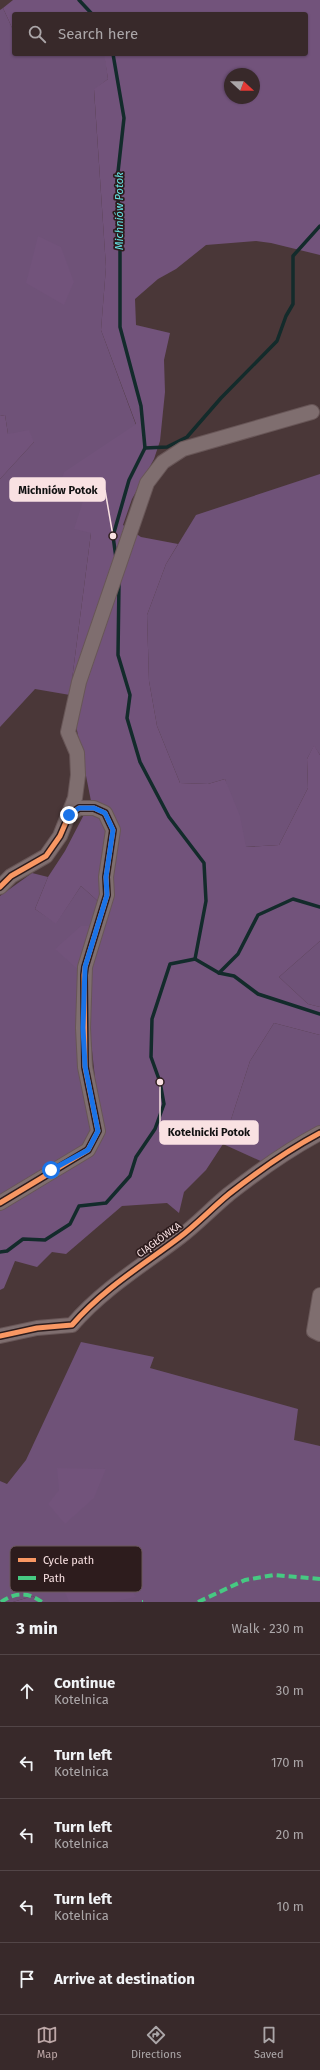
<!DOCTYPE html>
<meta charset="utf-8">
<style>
body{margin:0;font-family:"Fira Sans",sans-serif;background:#433536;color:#f1f3f6}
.compass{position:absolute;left:224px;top:68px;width:36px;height:36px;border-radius:50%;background:#38292a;box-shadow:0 1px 3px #0004;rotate:111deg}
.stop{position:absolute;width:12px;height:12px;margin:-9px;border:3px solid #1a73e8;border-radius:50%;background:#fff}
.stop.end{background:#1a73e8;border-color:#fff;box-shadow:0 1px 4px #0008}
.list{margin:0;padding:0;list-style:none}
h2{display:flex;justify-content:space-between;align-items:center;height:52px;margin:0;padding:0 16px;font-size:17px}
h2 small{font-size:13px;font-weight:400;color:#aba6a8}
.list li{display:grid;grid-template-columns:26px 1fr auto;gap:12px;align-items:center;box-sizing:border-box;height:72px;padding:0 16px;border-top:1px solid #524547}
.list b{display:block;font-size:15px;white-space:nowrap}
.list p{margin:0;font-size:13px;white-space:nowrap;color:#aba6a8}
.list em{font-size:13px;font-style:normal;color:#aba6a8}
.icon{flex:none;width:22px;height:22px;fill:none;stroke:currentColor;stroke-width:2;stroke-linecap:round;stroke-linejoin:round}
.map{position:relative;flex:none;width:320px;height:1602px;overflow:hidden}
.search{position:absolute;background:#38292a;box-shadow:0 1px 3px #0004;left:12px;right:12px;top:12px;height:44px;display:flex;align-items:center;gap:10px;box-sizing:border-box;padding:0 14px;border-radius:4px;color:#aba6a8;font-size:15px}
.sheet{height:412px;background:#38292a}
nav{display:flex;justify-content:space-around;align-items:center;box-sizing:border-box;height:56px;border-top:1px solid #524547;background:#38292a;font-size:11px;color:#aba6a8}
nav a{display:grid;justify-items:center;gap:2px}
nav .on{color:#bca6a6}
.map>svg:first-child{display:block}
</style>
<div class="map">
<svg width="320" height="1602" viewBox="0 0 320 1602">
<rect width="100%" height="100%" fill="#4a3738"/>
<g fill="#6f5278">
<path d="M 3,8 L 14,32 L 14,54 L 105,55 L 108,79 L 94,90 L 106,267 L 101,330 L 136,425 L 111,442 L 55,500 L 84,501 L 91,533 L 70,695 L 35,689 L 0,727 L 0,479 L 34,442 L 8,434 L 5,415 L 0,416 L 0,10 Z"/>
<path d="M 320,474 L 320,755 L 314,746 L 307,759 L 308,788 L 279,845 L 245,847 L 225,779 L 208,784 L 180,783 L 157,726 L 149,681 L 147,615 L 166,564 L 196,515 Z"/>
<path d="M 32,873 L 48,877 L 35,909 L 56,923 L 81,886 L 100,903 L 84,975 L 93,1127 L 81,1149 L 0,1198 L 0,896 Z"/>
<path d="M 320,941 L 320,1007 L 308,1004 L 279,977 Z"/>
<path d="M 274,1023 L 320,1035 L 320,1129 L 265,1163 L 223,1144 L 250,1061 Z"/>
<path d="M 81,1342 L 154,1357 L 150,1368 L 298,1409 L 294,1440 L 320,1446 L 320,1602 L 40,1602 L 33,1596 L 13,1602 L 0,1602 L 0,1481 L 7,1484 L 26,1460 Z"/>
</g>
<g fill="#72537b" fill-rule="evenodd">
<path d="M 13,0 L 320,0 L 320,255 L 271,243 L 256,241 L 206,245 L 176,269 L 158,279 L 135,299 L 136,325 L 170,333 L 164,360 L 165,392 L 160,441 L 154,459 L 132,499 L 123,525 L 141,537 L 178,544 L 166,564 L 147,615 L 149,681 L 157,726 L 180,783 L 208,784 L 225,779 L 240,816 L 246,847 L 279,845 L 308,788 L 307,759 L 314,745 L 320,755 L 320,941 L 279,977 L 308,1004 L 320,1007 L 320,1035 L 274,1023 L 250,1061 L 223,1144 L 206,1170 L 184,1192 L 179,1213 L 167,1203 L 122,1206 L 66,1254 L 52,1252 L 37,1267 L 15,1261 L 4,1288 L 0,1290 L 0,1208 L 99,1144 L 103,1129 L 96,1087 L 90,1032 L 92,985 L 84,975 L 55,949 L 81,926 L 99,926 L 100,903 L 81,886 L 56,924 L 35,909 L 48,877 L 65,851 L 91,801 L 70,695 L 91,533 L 74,529 L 83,501 L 55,501 L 64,472 L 136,424 L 101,330 L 106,267 L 94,89 L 108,79 L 104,54 L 306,54 L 306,14 L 14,14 L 14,32 L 3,8 ZM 230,74 L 254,74 L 254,98 L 230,98 Z"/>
<path d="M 38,236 L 61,247 L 74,282 L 64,305 L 26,283 Z"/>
<path d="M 5,415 L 8,434 L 29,430 L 34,442 L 0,479 L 0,416 Z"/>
<path d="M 57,1468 L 106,1469 L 94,1498 L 65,1524 L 48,1504 L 59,1490 Z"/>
<path d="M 102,1582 L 128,1585 L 136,1597 L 111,1602 L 69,1602 L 64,1590 Z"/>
<path d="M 33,1596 L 40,1602 L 13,1602 Z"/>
</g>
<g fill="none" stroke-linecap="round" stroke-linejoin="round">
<g stroke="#132b2b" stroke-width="3.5">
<path d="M 79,0 L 92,14"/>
<path d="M 113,54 L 124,118 L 117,181 L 120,232 L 120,327 L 141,406 L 145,448 L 129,480 L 113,536 L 116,558"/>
<path d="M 145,448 L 167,447 L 187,437 L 221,398 L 277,341 L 286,316 L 293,304 L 293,256 L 320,226"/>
<path d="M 119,582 L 118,655 L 130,695 L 127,718 L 140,762 L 169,817 L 204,863 L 206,901 L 195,959"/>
<path d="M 219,973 L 234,976 L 258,994 L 320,1014"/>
<path d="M 0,1252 L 7,1251 L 23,1239 L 45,1240 L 70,1224 L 79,1206 L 106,1203 L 130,1176 L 136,1157 L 155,1129 L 164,1104 L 160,1082 L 151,1057 L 152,1019 L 170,964 L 195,959 L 219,973 L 238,954 L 258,915 L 293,899 L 320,907"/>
</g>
<g stroke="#685657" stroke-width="16">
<g id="minor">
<path d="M 0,887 L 11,876 L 46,856 L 60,836 L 75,798 L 78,775 L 77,753 L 68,732 L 79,682 L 147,483 L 163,462 L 183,449 L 312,412"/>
<path d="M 0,1203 L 88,1150 L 98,1131 L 85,1067 L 83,1028 L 85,967 L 107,895 L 106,877 L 113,830 L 105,813 L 94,808 L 79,808 L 69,815"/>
<path d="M 320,1295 L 314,1331 L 320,1334"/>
<path d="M 0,1336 L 37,1328 L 72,1325 C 103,1289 143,1265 180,1237 C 197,1224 212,1208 229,1194 C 257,1172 288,1150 320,1133"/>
</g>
</g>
<use href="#minor" stroke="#7f6e6f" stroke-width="14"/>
<g stroke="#46c982" stroke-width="4" stroke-dasharray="8 4" stroke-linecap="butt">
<path d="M 1,1602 C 16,1592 28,1592 42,1602"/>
<path d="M 142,1602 L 143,1602"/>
<path d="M 198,1602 L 245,1580 L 274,1575 L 320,1579"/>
</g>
<g stroke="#2d1c1d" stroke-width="8">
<g id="cycleway">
<path d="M 0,887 L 11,876 L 46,856 L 60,836 L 69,815 L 79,808 L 94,808 L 105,813 L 113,830 L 106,877 L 107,895 L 85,967 L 84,975 L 85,1067 L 98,1131 L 88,1150 L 0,1203"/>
<path d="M 0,1336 L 37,1328 L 72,1325 C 103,1289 143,1265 180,1237 C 197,1224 212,1208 229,1194 C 257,1172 288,1150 320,1133"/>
</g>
</g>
<use href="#cycleway" stroke="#f99763" stroke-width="5"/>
</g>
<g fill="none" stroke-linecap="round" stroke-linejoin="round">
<path stroke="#1a73e8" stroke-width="5" d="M 51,1170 L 88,1150 L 98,1131 L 85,1066 L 83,1028 L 85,967 L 107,895 L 106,877 L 113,830 L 105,813 L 94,808 L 79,808 L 69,815"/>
</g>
<g text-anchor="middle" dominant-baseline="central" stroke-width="3.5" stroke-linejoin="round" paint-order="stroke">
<g font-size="10" fill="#f9e1e2" stroke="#2d1c1d">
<text transform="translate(159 1240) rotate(-36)">CIĄGŁÓWKA</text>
</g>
<g font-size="11" font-style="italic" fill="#65e4e5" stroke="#2d1c1d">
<text transform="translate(119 211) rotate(-90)">Michniów Potok</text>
</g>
</g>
<rect x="10" y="1546" width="132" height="46" rx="6" fill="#2d1c1d" stroke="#6a5758" stroke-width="1"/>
<rect x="18" y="1558" width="18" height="4" fill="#f99763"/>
<rect x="18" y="1576" width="18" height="4" fill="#46c982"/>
<g font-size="11" fill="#f9e1e2">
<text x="43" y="1564">Cycle path</text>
<text x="43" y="1582">Path</text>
</g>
<path fill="none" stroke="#f9e1e2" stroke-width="1.5" d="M113 536L105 490M160 1082L160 1132"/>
<g fill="#f9e1e2" stroke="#2d1c1d" stroke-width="1.5">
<circle cx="113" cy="536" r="4"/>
<circle cx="160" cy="1082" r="4"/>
</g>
<g fill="#f9e1e2" stroke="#f9e1e2" stroke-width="1.5">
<rect x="10" y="478" width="95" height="23" rx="4"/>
<rect x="160" y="1121" width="98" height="23" rx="4"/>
</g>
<g font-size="11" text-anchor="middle" font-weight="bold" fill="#111">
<text x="58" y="494">Michniów Potok</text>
<text x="209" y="1136">Kotelnicki Potok</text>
</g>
</svg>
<svg class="compass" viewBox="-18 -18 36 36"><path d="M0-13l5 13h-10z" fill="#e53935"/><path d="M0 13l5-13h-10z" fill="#aba6a8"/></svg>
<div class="stop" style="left:51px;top:1170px"></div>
<div class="stop end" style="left:69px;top:815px"></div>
<div class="search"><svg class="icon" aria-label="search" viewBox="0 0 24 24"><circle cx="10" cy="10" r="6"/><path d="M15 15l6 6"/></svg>Search here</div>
</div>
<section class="sheet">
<h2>3 min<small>Walk · 230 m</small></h2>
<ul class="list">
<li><svg class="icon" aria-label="ahead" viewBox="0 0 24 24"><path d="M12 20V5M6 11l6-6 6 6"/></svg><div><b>Continue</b><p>Kotelnica</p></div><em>30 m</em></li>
<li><svg class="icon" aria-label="left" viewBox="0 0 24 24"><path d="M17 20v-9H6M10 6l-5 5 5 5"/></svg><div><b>Turn left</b><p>Kotelnica</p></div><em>170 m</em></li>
<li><svg class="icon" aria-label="left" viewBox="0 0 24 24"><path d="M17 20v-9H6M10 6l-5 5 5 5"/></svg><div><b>Turn left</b><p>Kotelnica</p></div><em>20 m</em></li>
<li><svg class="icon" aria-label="left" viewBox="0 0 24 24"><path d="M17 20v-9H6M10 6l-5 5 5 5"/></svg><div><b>Turn left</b><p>Kotelnica</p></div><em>10 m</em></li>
<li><svg class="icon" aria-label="arrive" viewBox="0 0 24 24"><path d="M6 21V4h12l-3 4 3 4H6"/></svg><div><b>Arrive at destination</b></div></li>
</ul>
</section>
<nav>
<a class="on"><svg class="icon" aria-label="map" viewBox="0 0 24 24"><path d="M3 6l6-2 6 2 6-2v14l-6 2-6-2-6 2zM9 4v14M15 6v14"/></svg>Map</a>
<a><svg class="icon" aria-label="directions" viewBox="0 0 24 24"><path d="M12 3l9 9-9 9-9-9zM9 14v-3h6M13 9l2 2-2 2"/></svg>Directions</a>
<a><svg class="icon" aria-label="saved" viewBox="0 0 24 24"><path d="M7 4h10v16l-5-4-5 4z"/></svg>Saved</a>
</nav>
